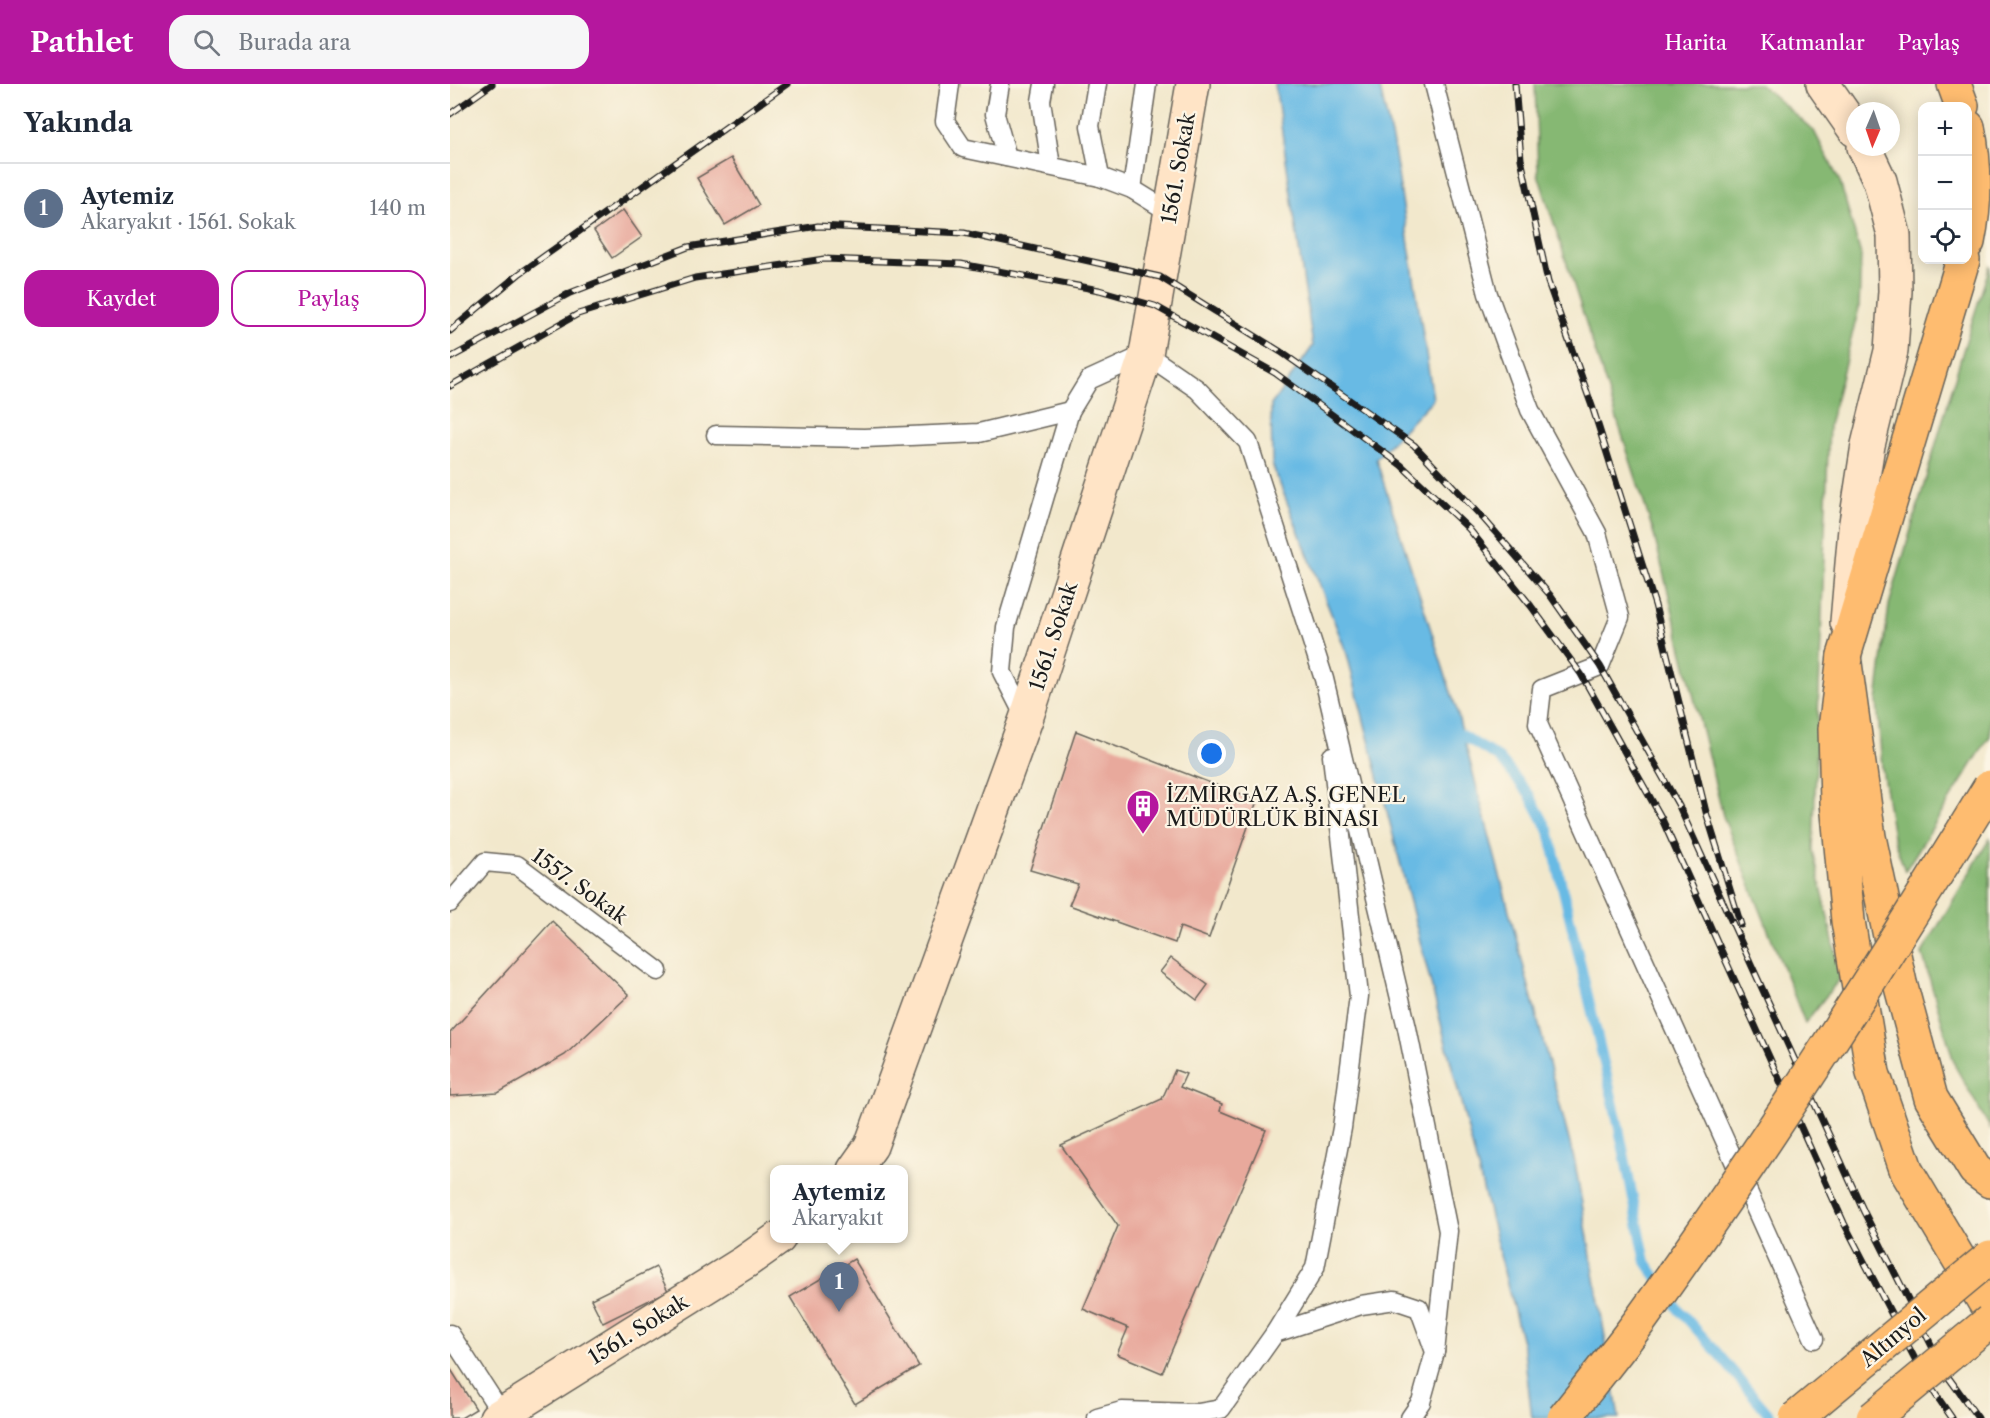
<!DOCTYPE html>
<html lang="tr">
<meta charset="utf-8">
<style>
body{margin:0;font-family:"Libre Caslon Text",serif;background:#f6f6f7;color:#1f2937}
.controls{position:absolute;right:18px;top:18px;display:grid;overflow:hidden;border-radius:12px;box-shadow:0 3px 15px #0003}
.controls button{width:54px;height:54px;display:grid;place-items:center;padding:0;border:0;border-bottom:2px solid #e0e1e3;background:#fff;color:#1f2937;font:30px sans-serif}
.compass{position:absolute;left:1396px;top:18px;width:54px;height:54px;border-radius:50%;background:#fff;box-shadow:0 3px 15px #0003;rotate:182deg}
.you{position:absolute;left:762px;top:670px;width:21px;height:21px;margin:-15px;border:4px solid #fff;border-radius:50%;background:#1a73e8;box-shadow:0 0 0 9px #1a73e833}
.badge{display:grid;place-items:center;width:39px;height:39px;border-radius:50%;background:#b5179e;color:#fff;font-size:20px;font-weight:700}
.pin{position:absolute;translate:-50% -50px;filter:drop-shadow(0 2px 3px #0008)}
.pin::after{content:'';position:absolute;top:32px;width:21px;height:18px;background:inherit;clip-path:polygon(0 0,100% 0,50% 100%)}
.popup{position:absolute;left:320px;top:1081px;width:138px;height:78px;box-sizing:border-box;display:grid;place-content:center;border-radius:12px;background:#fff;filter:drop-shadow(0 2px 4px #0005);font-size:20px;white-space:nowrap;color:#747a83}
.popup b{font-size:22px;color:#1f2937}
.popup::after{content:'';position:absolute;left:50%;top:100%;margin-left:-12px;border:12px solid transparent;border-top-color:#fff}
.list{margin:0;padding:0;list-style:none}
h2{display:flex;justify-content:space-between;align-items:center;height:78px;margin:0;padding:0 24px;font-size:26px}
h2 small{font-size:20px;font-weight:400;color:#747a83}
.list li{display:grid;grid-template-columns:39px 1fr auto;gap:18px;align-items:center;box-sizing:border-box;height:90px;padding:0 24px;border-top:2px solid #e0e1e3}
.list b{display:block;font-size:22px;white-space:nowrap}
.list p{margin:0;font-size:20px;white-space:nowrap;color:#747a83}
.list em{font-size:20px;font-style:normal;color:#747a83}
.actions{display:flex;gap:12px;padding:18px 24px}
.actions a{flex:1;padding:14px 0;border:2px solid #b5179e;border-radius:18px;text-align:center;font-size:21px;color:#b5179e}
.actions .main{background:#b5179e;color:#fff}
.icon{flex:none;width:33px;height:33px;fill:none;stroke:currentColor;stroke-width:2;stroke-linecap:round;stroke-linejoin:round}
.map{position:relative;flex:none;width:1540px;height:1334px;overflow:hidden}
header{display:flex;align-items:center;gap:36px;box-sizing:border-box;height:84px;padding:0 30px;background:#b5179e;color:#fff}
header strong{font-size:28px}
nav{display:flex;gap:33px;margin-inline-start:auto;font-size:21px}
.search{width:420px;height:54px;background:#f6f6f7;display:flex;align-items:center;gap:15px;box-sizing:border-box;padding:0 21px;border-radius:18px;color:#747a83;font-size:22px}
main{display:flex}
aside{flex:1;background:#fff}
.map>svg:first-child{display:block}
</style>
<header>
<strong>Pathlet</strong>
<div class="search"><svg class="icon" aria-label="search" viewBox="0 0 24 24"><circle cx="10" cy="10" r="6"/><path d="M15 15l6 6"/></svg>Burada ara</div>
<nav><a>Harita</a><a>Katmanlar</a><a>Paylaş</a></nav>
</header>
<main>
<aside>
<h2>Yakında<small></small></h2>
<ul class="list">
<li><span class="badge" style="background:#5c6f8a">1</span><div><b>Aytemiz</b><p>Akaryakıt · 1561. Sokak</p></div><em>140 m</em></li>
</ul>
<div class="actions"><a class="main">Kaydet</a><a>Paylaş</a></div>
</aside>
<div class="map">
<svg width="1540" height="1334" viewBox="0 0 1540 1334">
<rect width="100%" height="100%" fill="#fcf5e5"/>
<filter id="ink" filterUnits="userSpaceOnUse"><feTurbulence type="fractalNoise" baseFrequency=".0167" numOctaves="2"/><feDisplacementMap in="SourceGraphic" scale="12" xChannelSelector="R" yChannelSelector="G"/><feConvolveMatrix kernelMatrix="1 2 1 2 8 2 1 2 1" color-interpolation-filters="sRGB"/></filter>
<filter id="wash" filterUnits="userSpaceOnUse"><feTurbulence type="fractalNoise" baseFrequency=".008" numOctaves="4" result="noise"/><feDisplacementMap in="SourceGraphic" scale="24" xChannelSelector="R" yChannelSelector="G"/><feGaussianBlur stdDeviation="1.35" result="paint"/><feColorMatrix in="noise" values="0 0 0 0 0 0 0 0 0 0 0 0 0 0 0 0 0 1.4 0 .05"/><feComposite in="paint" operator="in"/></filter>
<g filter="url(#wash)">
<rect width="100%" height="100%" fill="#f2e8cc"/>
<g fill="#86b873" stroke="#516a48" stroke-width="1.5">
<path d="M 1085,0 L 1310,0 L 1364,47 L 1390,98 L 1411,171 L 1409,224 L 1379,341 L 1363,766 L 1391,893 L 1355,939 L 1273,732 L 1203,447 L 1088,90 Z"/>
<path d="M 1540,181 L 1540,652 L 1455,787 L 1443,753 L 1432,684 L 1427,617 L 1439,521 L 1514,263 Z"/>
<path d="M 1540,754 L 1540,1044 L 1505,982 L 1472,869 Z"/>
</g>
<path fill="#68bae4" stroke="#426b80" stroke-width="1.5" d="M 825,0 L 929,0 L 944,65 L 983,315 L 926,375 L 1006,624 L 1125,1079 L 1169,1334 L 1082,1334 L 1074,1266 L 897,570 L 822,380 L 821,321 L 863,262 Z"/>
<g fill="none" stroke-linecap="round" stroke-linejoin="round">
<path stroke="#68bae4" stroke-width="10" d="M 1002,645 L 1049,674 L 1079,710 L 1099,747 L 1166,1030 L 1196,1178 L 1228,1225 L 1265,1266 L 1322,1334"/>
</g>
<g id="blocks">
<g fill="#e8a99c">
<path d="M 281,74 L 309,121 L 275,141 L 247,94 Z"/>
<path d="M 173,126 L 192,153 L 162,174 L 144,147 Z"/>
<path d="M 626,647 L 807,717 L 759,854 L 730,843 L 725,859 L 619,821 L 628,800 L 580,786 Z"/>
<path d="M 102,837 L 179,911 L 115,971 L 48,1009 L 0,1012 L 0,949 Z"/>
<path d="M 721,874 L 758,901 L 747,916 L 710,888 Z"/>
<path d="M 725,986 L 736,990 L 730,1003 L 772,1020 L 770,1027 L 816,1046 L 712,1289 L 667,1270 L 678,1244 L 633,1225 L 668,1142 L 611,1061 L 712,1015 Z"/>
<path d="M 404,1175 L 469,1282 L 405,1320 L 340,1213 Z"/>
<path d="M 206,1183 L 218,1207 L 153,1239 L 141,1215 Z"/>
<path d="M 0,1284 L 26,1325 L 11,1334 L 0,1334 Z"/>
</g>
</g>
</g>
<g filter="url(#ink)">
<use href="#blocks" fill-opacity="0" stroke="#67635a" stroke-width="1.5"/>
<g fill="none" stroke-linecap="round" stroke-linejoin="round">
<g stroke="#67635a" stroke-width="21">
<g id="lane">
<path d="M 500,0 L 495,37 L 513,64 L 650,93 L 682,105 L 721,129"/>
<path d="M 550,0 L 545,30 L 557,73"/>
<path d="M 594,0 L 591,17 L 601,82"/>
<path d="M 647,0 L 640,42 L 650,93"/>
<path d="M 984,0 L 1038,210 L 1080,326 L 1147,449 L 1170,533 L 1150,582 L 1092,605 L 1088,640 L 1364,1255"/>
<path d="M 682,105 L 697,0"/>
<path d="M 266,351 L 414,354 L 529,349 L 620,327"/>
<path d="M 576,635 L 552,588 L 556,543 L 620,327 L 639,296 L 696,270 L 747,305 L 798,358 L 874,595 L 957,944 L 998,1147 L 985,1268"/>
<path d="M 0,819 L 35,778 L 67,781 L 208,887"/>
<path d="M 825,1249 L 911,1221 L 945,1216 L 969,1224 L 985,1268 L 971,1318 L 960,1334"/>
<path d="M 0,1250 L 52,1330"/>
<path d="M 647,1334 L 672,1327 L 748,1329 L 771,1325 L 825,1249 L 865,1184 L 892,1044 L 909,912 L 882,672"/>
</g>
</g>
<g stroke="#67635a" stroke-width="36">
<g id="secondary">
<path d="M 1373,0 L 1405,46"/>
<path d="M 1397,538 L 1405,445 L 1418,361 L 1441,267 L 1445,207 L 1444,151 L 1430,97 L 1414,63"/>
<path d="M 404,1086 L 421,1062 L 576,635 L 696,270 L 743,0"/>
<path d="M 46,1334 L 295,1178 L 329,1154"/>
</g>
</g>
<g stroke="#67635a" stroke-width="36">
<g id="primary">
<path d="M 1504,0 L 1512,22"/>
<path d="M 1518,43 C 1526,82 1526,119 1518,158"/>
<path d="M 1513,176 L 1394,572 L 1385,645 L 1387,718 L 1398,837 L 1423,989 L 1457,1088 L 1540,1227"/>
</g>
</g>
<g stroke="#67635a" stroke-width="36">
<path id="highway" d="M 1394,572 L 1419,753 L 1450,899 L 1481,1014 L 1525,1086 L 1540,1097"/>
</g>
<use href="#lane" stroke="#fff" stroke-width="18"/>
<use href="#secondary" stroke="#ffe4c6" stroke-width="33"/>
<use href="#primary" stroke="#febc70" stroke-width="33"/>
<use href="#highway" stroke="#febc70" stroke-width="33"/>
<g stroke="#1c1c1c" stroke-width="7">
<g id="rail">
<path d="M 1065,0 L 1071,75 L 1098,198 L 1143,325 L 1205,521 L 1256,728 L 1291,841"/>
<path d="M 0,30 L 42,0"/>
<path d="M 0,247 L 69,190 L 337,0"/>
<path d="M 0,274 L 120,209 L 238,163 L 368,142 L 514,149 L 710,193 L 831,268 L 964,361 L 1033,434 L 1100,511 L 1150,582 L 1229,722 L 1414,1128 L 1496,1290 L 1528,1334"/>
<path d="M 0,302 L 128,230 L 245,194 L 374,175 L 511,180 L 649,206 L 705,222 L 825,289 L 951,381 L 1019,445 L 1081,522 L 1131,590 L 1211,733 L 1394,1139 L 1477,1298 L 1502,1334"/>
</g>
</g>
<use href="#rail" stroke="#fcf5e5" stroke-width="4.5" stroke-dasharray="14" stroke-linecap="butt"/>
<g stroke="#67635a" stroke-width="36" stroke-linecap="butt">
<g id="highway-bridge">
<path d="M 1114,1334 C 1140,1301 1167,1268 1192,1234 C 1316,1063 1429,884 1540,703"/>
<path d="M 1346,1334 L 1540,1173"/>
<path d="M 1423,1334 L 1540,1237"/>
</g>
</g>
<use href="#highway-bridge" stroke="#febc70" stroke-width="33"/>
</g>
</g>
<defs>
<g id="building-pin" transform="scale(1.725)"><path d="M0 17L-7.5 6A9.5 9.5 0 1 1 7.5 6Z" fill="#b5179e" stroke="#fcf5e5"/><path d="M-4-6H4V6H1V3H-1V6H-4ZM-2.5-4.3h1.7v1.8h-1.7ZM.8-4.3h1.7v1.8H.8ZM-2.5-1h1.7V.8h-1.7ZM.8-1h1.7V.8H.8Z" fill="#fff"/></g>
</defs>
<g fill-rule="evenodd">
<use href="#building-pin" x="693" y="722"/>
</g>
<g text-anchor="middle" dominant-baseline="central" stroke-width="4.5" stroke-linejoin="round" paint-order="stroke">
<g font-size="21" fill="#1c1c1c" stroke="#fcf5e5">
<text transform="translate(728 84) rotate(-80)">1561. Sokak</text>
<text transform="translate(603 552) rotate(-72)">1561. Sokak</text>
<text transform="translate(130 802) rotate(36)">1557. Sokak</text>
<text transform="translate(188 1245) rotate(-32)">1561. Sokak</text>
<text transform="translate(1443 1253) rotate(-40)">Altınyol</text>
</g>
<g font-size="21" fill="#1c1c1c" stroke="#fcf5e5" text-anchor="start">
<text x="716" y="710">İZMİRGAZ A.Ş. GENEL<tspan x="716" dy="24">MÜDÜRLÜK BİNASI</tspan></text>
</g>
</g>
</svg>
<div class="controls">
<button>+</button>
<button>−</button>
<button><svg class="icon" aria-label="locate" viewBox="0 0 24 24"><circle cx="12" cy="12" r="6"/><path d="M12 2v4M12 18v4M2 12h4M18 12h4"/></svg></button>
</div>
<svg class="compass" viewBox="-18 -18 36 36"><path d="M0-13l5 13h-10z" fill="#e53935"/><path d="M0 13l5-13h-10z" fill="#747a83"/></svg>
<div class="you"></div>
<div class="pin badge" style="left:389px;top:1228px;background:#5c6f8a">1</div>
<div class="popup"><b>Aytemiz</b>Akaryakıt</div>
</div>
</main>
